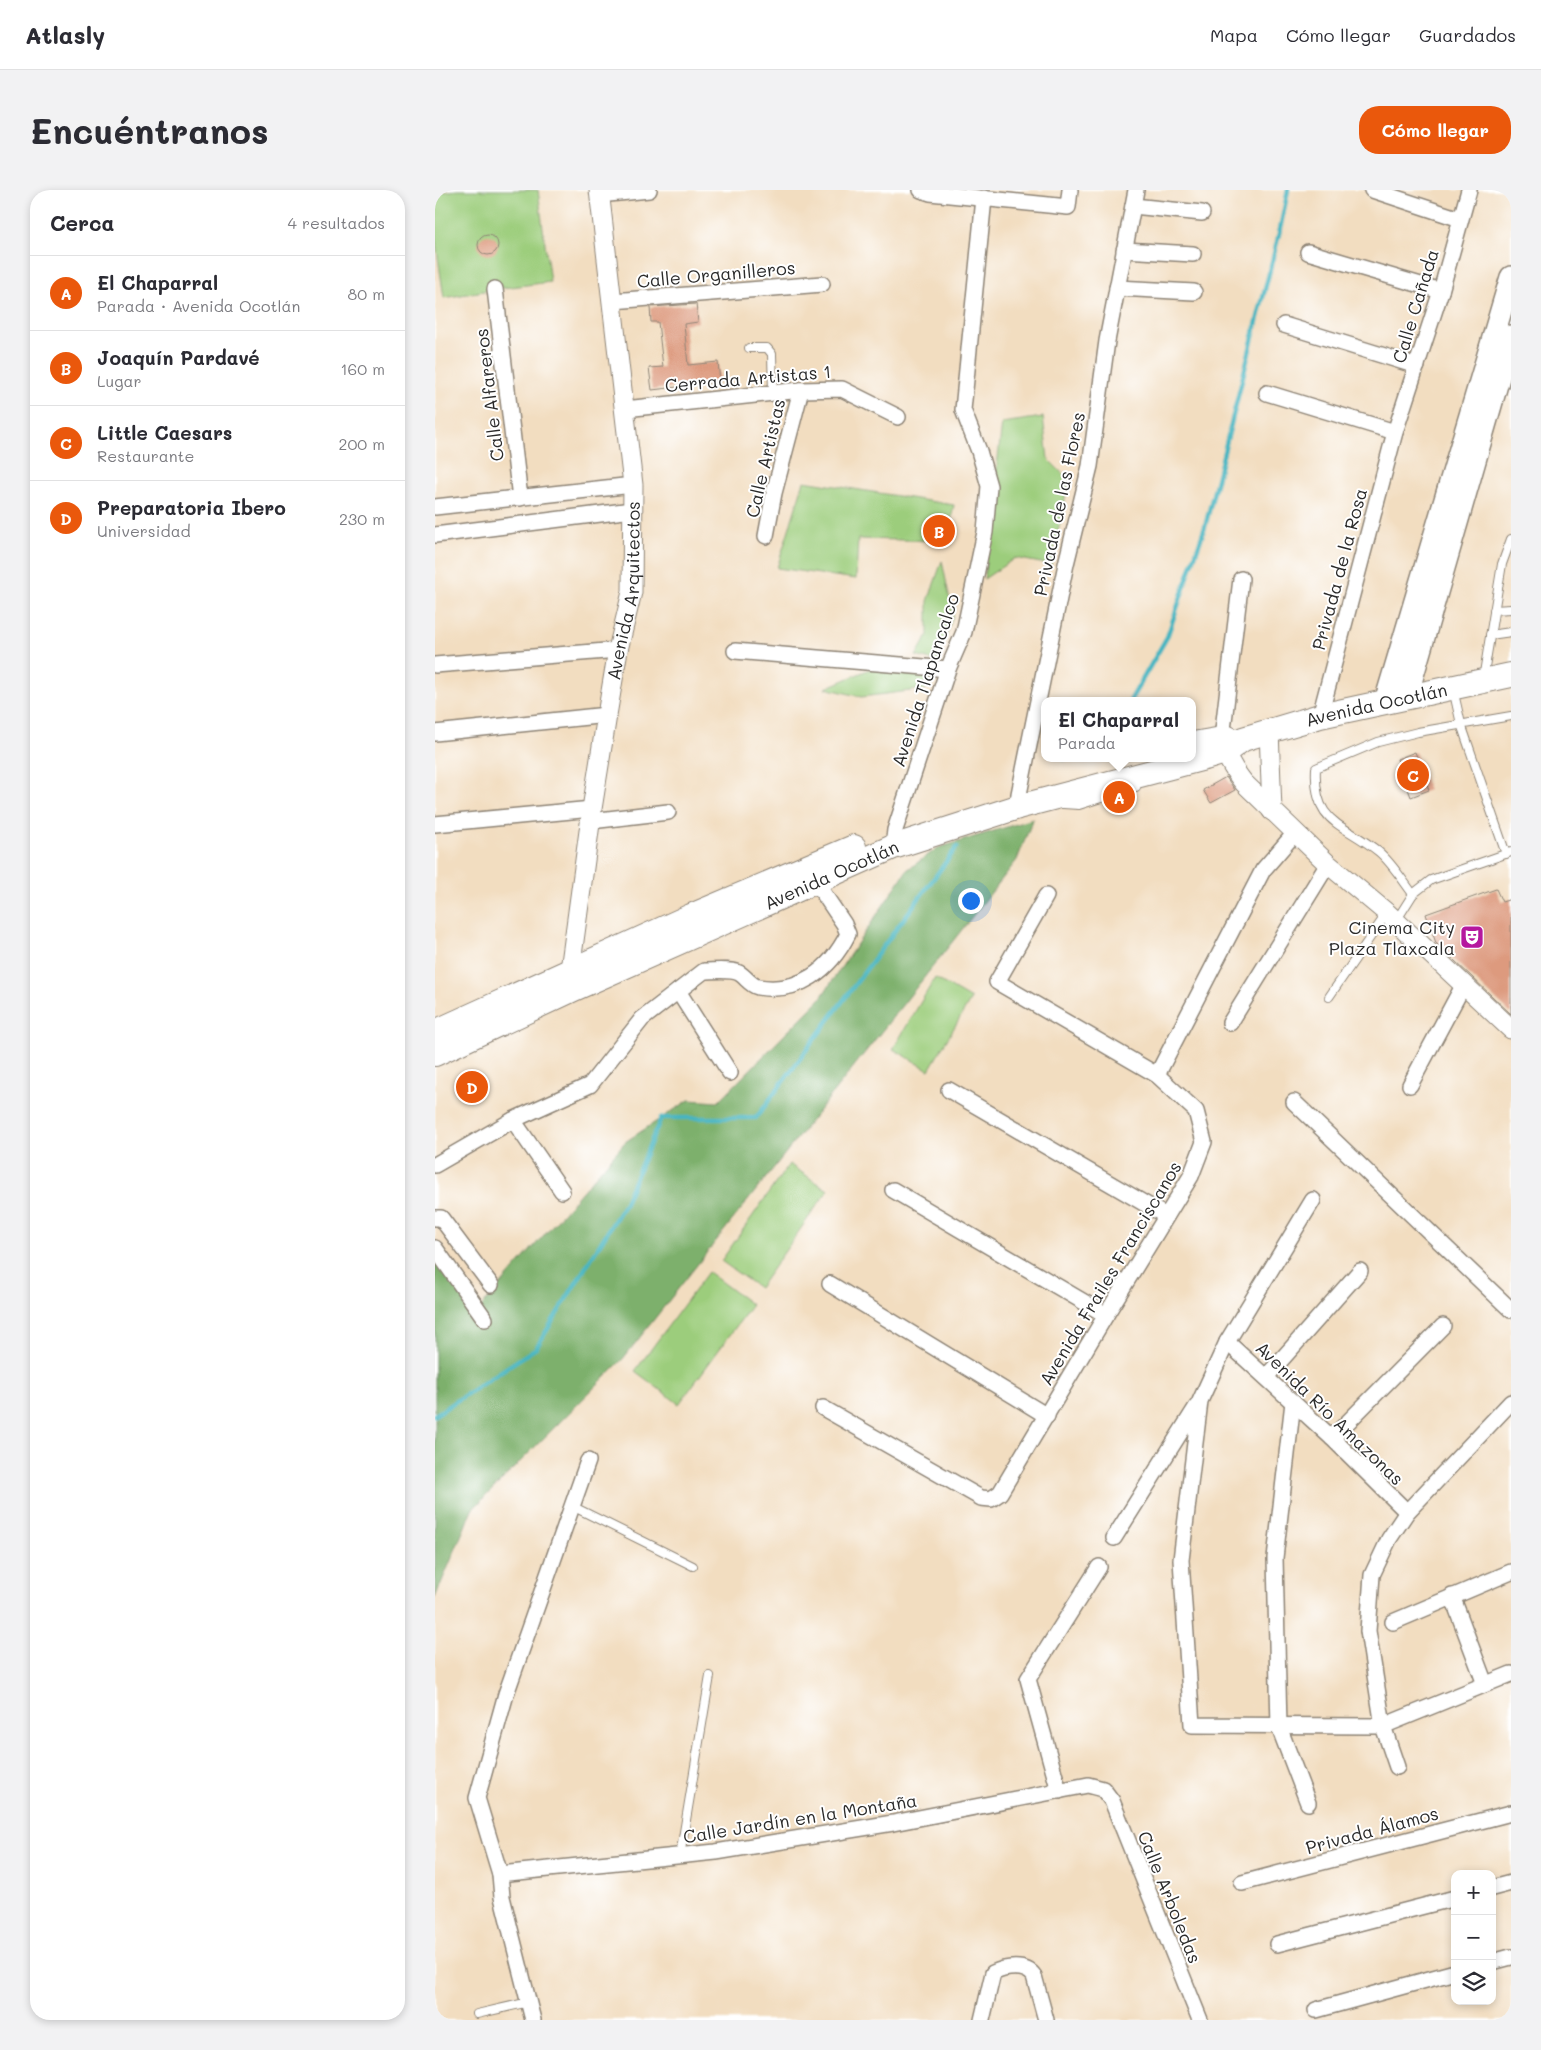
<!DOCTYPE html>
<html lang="es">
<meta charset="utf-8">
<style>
body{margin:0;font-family:Mali,sans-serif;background:#f2f2f3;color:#2b2b33}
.controls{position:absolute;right:15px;bottom:15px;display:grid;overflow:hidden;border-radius:10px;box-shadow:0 2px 8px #0003}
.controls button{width:45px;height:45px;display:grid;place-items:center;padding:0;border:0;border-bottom:1px solid #e1e1e2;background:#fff;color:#2b2b33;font:25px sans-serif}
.you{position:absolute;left:535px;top:710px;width:18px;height:18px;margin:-12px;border:4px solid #fff;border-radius:50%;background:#1a73e8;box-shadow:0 0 0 8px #1a73e833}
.badge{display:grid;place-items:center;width:32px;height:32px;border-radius:50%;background:#ea580c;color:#fff;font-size:16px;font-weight:700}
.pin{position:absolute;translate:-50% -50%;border:2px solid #fff;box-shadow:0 1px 5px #0006}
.popup{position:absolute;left:606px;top:507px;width:155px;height:65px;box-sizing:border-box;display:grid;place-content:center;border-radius:10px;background:#fff;filter:drop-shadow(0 1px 4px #0005);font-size:16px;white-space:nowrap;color:#7c7c81}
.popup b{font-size:19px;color:#2b2b33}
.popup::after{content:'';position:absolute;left:50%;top:100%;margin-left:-10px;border:10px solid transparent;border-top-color:#fff}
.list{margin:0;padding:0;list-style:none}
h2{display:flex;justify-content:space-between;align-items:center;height:65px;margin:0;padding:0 20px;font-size:21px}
h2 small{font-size:16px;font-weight:400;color:#7c7c81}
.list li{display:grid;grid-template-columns:32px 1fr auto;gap:15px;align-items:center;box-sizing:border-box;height:75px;padding:0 20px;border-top:1px solid #e1e1e2}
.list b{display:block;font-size:19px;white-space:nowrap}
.list p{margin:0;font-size:16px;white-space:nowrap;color:#7c7c81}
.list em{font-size:16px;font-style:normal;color:#7c7c81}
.icon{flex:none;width:28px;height:28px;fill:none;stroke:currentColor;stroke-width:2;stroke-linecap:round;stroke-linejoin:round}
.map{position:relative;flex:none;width:1076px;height:1830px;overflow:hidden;border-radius:20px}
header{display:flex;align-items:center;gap:30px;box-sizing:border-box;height:70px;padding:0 25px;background:#fff;border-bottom:1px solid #e1e1e2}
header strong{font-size:24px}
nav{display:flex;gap:28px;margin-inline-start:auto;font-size:18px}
.intro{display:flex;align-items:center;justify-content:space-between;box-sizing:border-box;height:120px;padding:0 30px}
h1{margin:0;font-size:35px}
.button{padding:12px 22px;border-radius:20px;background:#ea580c;color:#fff;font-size:18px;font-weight:700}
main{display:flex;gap:30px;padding:0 30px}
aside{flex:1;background:#fff;border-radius:20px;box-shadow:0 2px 8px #0003}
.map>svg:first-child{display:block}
</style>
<header>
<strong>Atlasly</strong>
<nav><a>Mapa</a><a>Cómo llegar</a><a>Guardados</a></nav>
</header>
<div class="intro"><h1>Encuéntranos</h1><a class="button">Cómo llegar</a></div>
<main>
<aside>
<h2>Cerca<small>4 resultados</small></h2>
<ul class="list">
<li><span class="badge">A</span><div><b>El Chaparral</b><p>Parada · Avenida Ocotlán</p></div><em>80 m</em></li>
<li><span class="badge">B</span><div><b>Joaquín Pardavé</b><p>Lugar</p></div><em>160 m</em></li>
<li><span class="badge">C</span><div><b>Little Caesars</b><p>Restaurante</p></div><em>200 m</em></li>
<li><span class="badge">D</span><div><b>Preparatoria Ibero</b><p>Universidad</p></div><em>230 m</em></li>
</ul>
</aside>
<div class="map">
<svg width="1076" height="1830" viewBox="0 0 1076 1830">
<rect width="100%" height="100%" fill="#fff"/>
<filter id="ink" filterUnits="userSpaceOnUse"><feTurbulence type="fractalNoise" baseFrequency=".02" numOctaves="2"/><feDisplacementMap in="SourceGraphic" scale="10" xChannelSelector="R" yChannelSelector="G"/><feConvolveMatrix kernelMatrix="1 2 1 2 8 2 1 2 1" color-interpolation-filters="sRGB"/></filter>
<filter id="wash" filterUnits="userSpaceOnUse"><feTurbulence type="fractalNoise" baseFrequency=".0096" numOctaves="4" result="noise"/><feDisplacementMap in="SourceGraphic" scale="20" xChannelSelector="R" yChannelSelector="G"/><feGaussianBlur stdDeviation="1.12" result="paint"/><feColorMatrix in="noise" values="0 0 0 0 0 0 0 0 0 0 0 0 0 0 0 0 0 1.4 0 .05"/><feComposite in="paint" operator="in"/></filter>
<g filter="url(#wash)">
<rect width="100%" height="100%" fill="#f2ddc0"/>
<g fill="#9ccd7c" stroke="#647c54">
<path d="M 22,0 L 103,0 L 115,92 L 60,99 L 9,108 L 0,47 L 0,3 Z"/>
<path d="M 608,227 L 613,269 L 634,290 L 616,375 L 580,368 L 549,389 L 567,233 Z"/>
<path d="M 369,291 L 519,315 L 512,351 L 423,349 L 421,389 L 342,378 Z"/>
<path d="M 507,371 L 518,425 L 503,472 L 481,466 L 493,445 L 493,411 Z"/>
<path d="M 437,478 L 496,482 L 491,499 L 426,507 L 391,498 Z"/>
<path d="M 500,788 L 536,809 L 494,880 L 458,859 Z"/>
<path d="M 354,974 L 393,1000 L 324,1098 L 286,1071 Z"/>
<path d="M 273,1082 L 317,1115 L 244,1214 L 200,1181 Z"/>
</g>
<path fill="#7db06c" stroke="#546e4c" d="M 598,629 L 582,670 L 187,1170 L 37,1320 L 0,1408 L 0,1071 L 40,1124 L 190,952 L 254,910 L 283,912 L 385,809 L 472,680 L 503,658 Z"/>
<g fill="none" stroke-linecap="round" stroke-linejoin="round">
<g stroke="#47b5c1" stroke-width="4.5">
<path d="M 695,511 L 732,447 L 770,337 L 844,44 L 853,0"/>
<path d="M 629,569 L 630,568"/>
<path d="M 0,1225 L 101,1158 L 189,1015 L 226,928 L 321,928 L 522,657"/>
</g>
</g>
<g id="blocks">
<g fill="#dd9a7e">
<circle cx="53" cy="55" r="10"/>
<path d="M 261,114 L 263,132 L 249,134 L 253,175 L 283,172 L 285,192 L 217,200 L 214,178 L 228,177 L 223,132 L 216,132 L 215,117 Z"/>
<path d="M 980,562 L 994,600 L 976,607 L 962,569 Z"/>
<path d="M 791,587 L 800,600 L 776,613 L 768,600 Z"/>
<path d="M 1061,699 L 1067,712 L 1076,709 L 1076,824 L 1001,753 L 991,724 Z"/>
</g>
</g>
</g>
<g filter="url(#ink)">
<use href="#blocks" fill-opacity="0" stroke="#8e8476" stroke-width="1"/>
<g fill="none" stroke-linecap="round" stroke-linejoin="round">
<g stroke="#8e8476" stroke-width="10">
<g id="service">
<path d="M 314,158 L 332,158 L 337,164 L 338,203"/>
<path d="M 1059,420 L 1076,419"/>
<path d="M 1055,445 L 1076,442"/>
<path d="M 1048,489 L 1067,374 L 1076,349"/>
<path d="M 1018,499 L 1026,534 L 1071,664"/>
<path d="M 628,614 L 644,615 L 701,597"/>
<path d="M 978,704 C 968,691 957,673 944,662 C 907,632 878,635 881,578 L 943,552 L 983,542 L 1076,526"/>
<path d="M 961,731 L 978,704 L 996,690 L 1076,662"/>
<path d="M 894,807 L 952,723"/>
<path d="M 137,1316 L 258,1376"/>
<path d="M 245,1666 L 275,1486"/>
<path d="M 42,1824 L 94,1812"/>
</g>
</g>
<g stroke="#8e8476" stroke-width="18">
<g id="minor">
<path d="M 486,0 L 495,3 L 633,17 L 635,0"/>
<path d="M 937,0 L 1025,29"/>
<path d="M 164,5 L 214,0"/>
<path d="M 698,16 L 767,23"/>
<path d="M 689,60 L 758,64"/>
<path d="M 873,62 L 1006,101"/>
<path d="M 682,98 L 759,102"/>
<path d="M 60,99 L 85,308"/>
<path d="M 178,111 L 387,94"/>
<path d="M 849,135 L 982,176"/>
<path d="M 832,203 L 960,242"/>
<path d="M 190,219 L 366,200 L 407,199 L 463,227"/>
<path d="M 0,317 L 198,295"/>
<path d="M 0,345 L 197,320"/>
<path d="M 331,346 L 339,303 L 366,200"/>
<path d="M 300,461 L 513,479"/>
<path d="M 0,475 L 183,460"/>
<path d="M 885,526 L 960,242 L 1006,101 L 1034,0"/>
<path d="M 0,543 L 172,525"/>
<path d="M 787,548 L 806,389"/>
<path d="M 583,617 L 584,604 L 631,374 L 655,276 L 672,151 L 701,0"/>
<path d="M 156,631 L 233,622"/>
<path d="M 0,634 L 157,619"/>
<path d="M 458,657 L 460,640 L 513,479 L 529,442 L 550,342 L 554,296 L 544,261 L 528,220 L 549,8"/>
<path d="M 243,801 L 295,883"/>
<path d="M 795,833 L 893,674"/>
<path d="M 722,885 L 828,680 L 860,643"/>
<path d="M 975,895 L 1029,794"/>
<path d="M 514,900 L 731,1026"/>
<path d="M 859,912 L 1076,1120"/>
<path d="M 78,930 L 155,895 L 207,829 L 269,781 C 279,781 296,779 304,783 C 311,787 315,795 323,797 C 364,804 395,780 413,744 L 409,734 L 376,685"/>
<path d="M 0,975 L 78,930 L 127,1001"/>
<path d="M 458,1000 L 671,1125"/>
<path d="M 878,1010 L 792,1152 L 765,1211 L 746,1370 L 757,1535 L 948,1536 L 1076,1484"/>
<path d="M 0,1028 L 6,1028 L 56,1095"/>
<path d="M 0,1058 L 50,1129"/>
<path d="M 395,1094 L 612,1226"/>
<path d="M 792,1152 L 897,1248 L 972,1322"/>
<path d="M 831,1187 L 925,1081"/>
<path d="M 858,1212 L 840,1368 L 844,1537 L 873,1613"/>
<path d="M 388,1218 L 546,1308 L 556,1309 L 565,1303 L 671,1125 L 756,986 L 769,952 L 761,921 L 722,885 L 562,792 L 611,706"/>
<path d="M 897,1248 L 1008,1136"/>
<path d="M 679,1348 L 762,1216"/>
<path d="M 1017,1406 L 1050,1494"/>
<path d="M 958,1432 L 1076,1382"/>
<path d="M 962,1577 L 948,1536 L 933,1441 L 937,1385 L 954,1349 L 972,1322 L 1076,1212"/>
<path d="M 624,1601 L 593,1489 L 664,1377"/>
<path d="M 65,1684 L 281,1662 L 458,1633 L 653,1595 L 668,1599 L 677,1611 L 765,1830"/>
<path d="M 807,1693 L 1076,1623"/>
<path d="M 1057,1698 L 1076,1693"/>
<path d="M 842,1754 L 1020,1708"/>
<path d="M 1057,1772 L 1076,1767"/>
<path d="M 881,1820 L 1020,1782"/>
<path d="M 98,1830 L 67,1707 L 65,1684 L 42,1608 L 71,1504 L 153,1271"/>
<path d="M 547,1830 L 558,1783 C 570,1777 591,1774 599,1786 L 611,1830"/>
</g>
</g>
<g stroke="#8e8476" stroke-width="21">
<g id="tertiary">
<path d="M 834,540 L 837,621"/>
<path d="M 787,548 C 790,566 798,579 809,593 L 893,674 L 952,723 L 1076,839"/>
<path id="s1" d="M 137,791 L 135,780 L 157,619 L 172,525 L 183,460 L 197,402 L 198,295 L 164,0"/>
</g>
</g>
<g stroke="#8e8476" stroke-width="24">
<g id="secondary">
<path d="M 972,506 L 1076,146"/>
<path d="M 950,512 L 1076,87"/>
</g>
</g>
<g stroke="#8e8476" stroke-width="26">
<g id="primary">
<path d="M 758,554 L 793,548"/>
<path d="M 0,842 L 256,726 L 419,657"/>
<path id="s2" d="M 0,864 L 139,799 L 458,657 L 583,617 L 770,568 L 790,562 L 808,549 L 885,526 L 1076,485"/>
</g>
</g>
<use href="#service" stroke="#fff" stroke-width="8"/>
<use href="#minor" stroke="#fff" stroke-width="15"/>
<use href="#tertiary" stroke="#fff" stroke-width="19"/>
<use href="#secondary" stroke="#fff" stroke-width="21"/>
<use href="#primary" stroke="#fff" stroke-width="24"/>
</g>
</g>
<defs>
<g id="theatre-square" transform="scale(1.25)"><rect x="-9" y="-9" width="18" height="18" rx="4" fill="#b5179e" stroke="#fff"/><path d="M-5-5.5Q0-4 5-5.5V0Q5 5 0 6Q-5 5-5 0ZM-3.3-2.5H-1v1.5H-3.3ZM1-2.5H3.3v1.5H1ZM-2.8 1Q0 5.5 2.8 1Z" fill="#fff"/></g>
</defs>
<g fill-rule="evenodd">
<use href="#theatre-square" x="1037" y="747"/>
</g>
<g text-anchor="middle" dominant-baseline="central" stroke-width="4" stroke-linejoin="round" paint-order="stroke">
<g font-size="18" fill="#2b2b2b" stroke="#fff">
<text transform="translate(281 84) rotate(-5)">Calle Organilleros</text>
<text transform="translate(980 116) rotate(-73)">Calle Cañada</text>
<text transform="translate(313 188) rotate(-5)">Cerrada Artistas 1</text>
<text transform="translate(54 205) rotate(-97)">Calle Alfareros</text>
<text transform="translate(330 268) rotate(-77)">Calle Artistas</text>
<text transform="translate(624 314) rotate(-78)">Privada de las Flores</text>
<text transform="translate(904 379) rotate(-75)">Privada de la Rosa</text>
<text stroke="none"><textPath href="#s1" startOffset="395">Avenida Arquitectos</textPath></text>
<text transform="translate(490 490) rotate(-72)">Avenida Tlapancalco</text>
<text stroke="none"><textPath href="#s2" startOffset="1008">Avenida Ocotlán</textPath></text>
<text stroke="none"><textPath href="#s2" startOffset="435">Avenida Ocotlán</textPath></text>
<text transform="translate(675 1083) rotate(-59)">Avenida Frailes Franciscanos</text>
<text transform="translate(895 1223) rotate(44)">Avenida Río Amazonas</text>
<text transform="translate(365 1628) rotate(-9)">Calle Jardín en la Montaña</text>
<text transform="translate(937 1640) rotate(-15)">Privada Álamos</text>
<text transform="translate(735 1707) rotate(68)">Calle Arboledas</text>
</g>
<g font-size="18" fill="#2b2b2b" stroke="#fff" text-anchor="end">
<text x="1020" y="737">Cinema City<tspan x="1020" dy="21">Plaza Tlaxcala</tspan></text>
</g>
</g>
</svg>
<div class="controls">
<button>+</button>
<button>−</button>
<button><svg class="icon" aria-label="layers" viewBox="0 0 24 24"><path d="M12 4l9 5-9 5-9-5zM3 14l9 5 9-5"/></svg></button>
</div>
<div class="you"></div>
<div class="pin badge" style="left:684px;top:607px">A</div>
<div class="popup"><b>El Chaparral</b>Parada</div>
<div class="pin badge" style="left:504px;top:341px">B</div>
<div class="pin badge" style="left:978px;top:585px">C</div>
<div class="pin badge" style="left:37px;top:897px">D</div>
</div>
</main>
